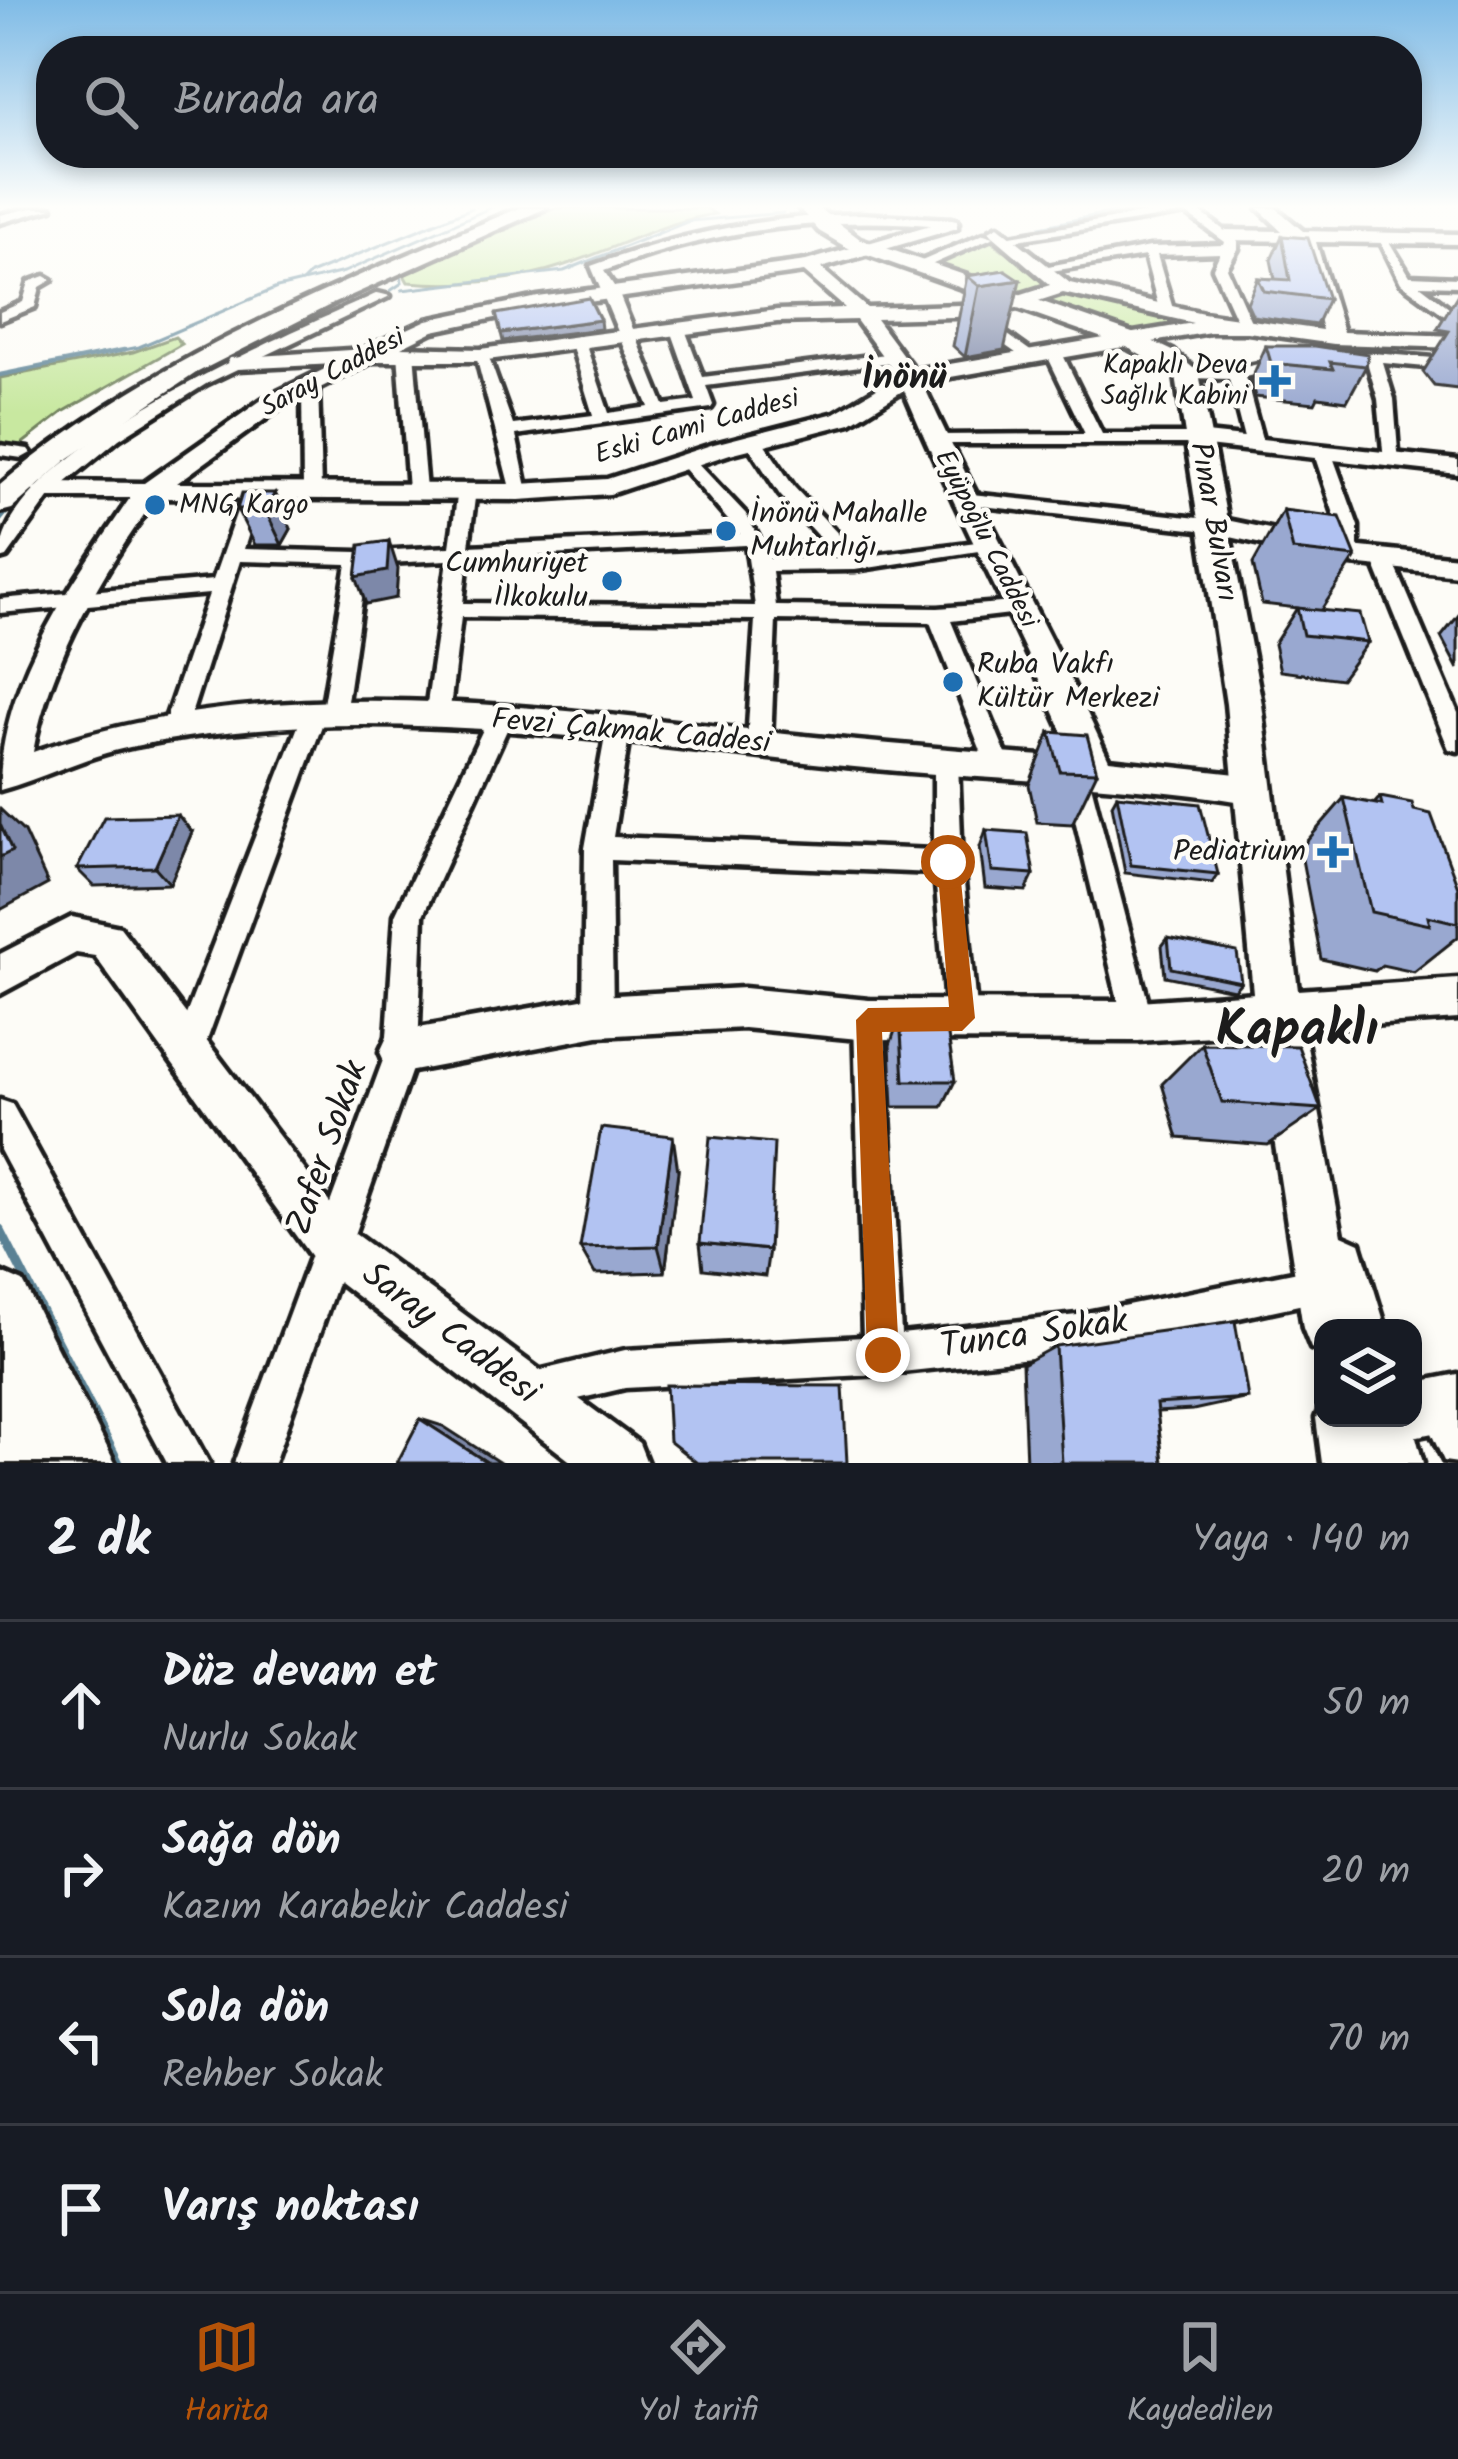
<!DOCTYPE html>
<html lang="tr">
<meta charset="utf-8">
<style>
body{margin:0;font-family:Kalam,sans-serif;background:#242831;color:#f1f3f6}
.controls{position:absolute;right:36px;bottom:36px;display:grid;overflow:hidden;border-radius:24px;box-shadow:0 6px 18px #0003}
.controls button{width:108px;height:108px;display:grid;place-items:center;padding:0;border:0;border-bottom:3px solid #363941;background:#171b24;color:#f1f3f6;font:60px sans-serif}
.stop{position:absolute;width:36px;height:36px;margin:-27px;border:9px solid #b45309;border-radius:50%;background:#fff}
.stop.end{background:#b45309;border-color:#fff;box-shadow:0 3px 12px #0008}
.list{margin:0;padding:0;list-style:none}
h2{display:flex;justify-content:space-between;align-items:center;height:156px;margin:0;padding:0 48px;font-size:51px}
h2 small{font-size:39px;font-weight:400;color:#9ea1a6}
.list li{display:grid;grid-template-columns:78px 1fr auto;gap:36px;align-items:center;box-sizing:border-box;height:168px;padding:0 48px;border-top:3px solid #363941}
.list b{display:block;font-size:45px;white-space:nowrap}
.list p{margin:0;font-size:39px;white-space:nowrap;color:#9ea1a6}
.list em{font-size:39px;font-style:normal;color:#9ea1a6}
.icon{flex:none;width:66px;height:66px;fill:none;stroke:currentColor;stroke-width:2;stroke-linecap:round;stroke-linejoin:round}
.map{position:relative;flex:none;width:1458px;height:1463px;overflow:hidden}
.search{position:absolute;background:#171b24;box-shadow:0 6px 18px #0003;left:36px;right:36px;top:36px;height:132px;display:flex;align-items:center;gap:30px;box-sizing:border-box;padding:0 42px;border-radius:48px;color:#9ea1a6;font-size:45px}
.sheet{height:828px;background:#171b24}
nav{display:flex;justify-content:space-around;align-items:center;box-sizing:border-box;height:168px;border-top:3px solid #363941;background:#171b24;font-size:33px;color:#9ea1a6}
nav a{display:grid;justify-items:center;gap:6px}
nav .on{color:#b45309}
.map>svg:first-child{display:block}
</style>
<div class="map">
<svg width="1458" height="1463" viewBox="0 0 1458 1463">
<rect width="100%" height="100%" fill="#fdfcf7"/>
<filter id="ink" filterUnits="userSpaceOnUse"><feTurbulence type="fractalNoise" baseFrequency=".00833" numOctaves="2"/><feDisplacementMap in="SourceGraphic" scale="24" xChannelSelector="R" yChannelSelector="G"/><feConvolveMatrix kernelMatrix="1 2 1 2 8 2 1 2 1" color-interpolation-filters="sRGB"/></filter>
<g filter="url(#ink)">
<g fill="#c8e8a0" stroke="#72825e" stroke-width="3">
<path d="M 556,208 L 706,208 L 715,214 C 662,222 615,249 565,265 C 517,281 460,287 408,282 L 404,275 Z"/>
<path d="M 991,241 L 1003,250 L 1011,249 L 1055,287 L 1022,297 L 929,264 Z"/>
<path d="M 1062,291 L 1196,322 L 1132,332 L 1033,300 Z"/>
<path d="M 175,337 L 182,344 L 63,412 L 18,447 L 0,448 L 0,378 L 133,352 Z"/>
</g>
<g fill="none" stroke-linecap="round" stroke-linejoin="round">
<g stroke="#5a8194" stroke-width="3">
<path d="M 1040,227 L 1131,208"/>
<path d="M 302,282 L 310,274 L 472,208"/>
<path d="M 402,290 L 564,271 L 689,221 L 783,213"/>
<path d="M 390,291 L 402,283 L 401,274"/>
<path d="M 312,314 L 550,208"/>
<path d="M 109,353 L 139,347 L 277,288 L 344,272 L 490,208"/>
<path d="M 201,353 L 240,332"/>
</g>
<g stroke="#5a8194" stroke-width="4.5">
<path d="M 0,375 L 124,350"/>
<path d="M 24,465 L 108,403 L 206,350"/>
<path d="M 0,520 L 10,508"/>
</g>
<path stroke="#5a8194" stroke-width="9" d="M 0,1229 L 119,1463"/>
<g stroke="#1c1c1c" stroke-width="9">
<g id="street">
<path d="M 32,208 L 52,208 L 0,223 L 0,215 Z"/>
<path d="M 1175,208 L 1202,208 L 1199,211 L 1238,241 L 1238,249 L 1227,268 L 1253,326 L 1251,329 L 1239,326 L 1213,268 L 1220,253 L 1157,255 L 1173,309 L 1166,313 L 1159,309 L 1145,256 L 1039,273 L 1032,269 L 1150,247 L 1224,245 L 1225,242 L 1186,213 L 1005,242 L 999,238 Z"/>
<path d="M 861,214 L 952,219 L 958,223 L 952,227 C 831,215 718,227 604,271 L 618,292 L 664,405 L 696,401 L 670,327 L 677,323 L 684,327 L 703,377 L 894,353 L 902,358 L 899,361 L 706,386 L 713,405 L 711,408 L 516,435 L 528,492 L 526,496 L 512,496 L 475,352 L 488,355 L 513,425 L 593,415 L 570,340 L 577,336 L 584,340 L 609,413 L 649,407 L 591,266 C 680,233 767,216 861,214 Z"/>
<path d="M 984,234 L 994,237 L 922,269 L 910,266 Z"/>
<path d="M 1377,235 L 1385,235 L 1410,276 L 1458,278 L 1458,286 L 1420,285 L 1458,314 L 1458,325 L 1401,283 Z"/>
<path d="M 45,276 L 52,280 L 40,287 L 35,307 L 0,321 L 0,312 L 23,302 L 29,282 Z"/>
<path d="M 378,293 L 390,296 L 206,384 L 119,439 L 52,494 L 7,557 L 0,559 C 0,452 292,333 378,293 Z"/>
<path d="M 976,319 L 986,319 L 1036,355 L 1023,358 L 976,325 Z"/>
<path d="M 1053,346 L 1061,351 L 1102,434 L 1197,434 L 1206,439 L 1197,444 L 931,444 L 928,440 L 937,435 L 1085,434 L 1045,351 Z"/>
<path d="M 406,348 L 414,353 L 426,490 L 417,496 L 408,490 L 398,353 Z"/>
<path d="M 1337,350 L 1458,360 L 1458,370 L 1383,363 L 1394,399 L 1399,465 L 1387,465 L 1384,461 L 1378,399 L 1367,362 L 1332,358 L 1329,355 Z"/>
<path d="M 1285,358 L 1293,363 L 1290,366 L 1245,377 L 1264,446 L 1255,451 L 1246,446 L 1229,379 L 1187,378 L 1179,373 L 1187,368 L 1236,369 Z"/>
<path d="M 310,378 L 318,383 L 321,490 L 312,496 L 303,490 L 302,383 Z"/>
<path d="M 754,436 L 760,437 L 794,487 L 860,557 L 992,540 L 995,544 L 985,550 L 855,570 L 772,571 L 776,606 L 938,608 L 1026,601 L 1030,606 L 1026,611 L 1019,613 L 951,621 L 1011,766 L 1008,773 L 990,773 L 987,766 L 930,622 L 776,620 L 771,742 L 768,749 L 750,749 L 747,742 L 755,620 L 461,617 L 449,717 L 437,726 L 429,723 L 425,717 L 448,560 L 367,564 L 345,715 L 333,724 L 324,720 L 199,1062 L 188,1067 L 177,1062 L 172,1051 L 302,716 L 306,710 L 322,710 L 347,564 L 240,561 L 187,727 L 175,736 L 163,727 L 209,594 L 0,613 L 0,599 L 213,580 L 243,494 L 252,488 L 261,494 L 244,549 L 358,552 L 450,547 L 458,490 L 467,484 L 476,490 L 469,546 L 740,534 L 677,461 L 686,456 L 692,457 L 746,514 L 770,559 L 838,558 L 780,495 L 745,441 ZM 746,545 L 755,606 L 463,603 L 468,559 Z"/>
<path d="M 0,445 L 28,449 L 31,453 L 22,458 L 0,455 Z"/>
<path d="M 1323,449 L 1332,454 L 1358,526 L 1358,559 L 1351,561 L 1341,555 L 1338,526 L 1314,454 Z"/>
<path d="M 962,493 L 1217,520 L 1227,526 L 1217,532 L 955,503 L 955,495 Z"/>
<path d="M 1382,552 L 1392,558 L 1458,713 L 1458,751 L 1449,749 L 1446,742 L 1372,558 Z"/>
<path d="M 499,712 L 511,721 L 423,915 L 418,1052 L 274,1463 L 234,1463 L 386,1052 L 395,915 L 487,721 Z"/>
<path d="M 618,722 L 630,731 L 613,837 L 934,850 L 934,763 L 937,756 L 955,756 L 958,763 L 962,862 L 977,1019 L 973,1029 L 962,1034 L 951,1029 L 947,1019 L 935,873 L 611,860 L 613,1016 L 609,1026 L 598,1031 L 587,1026 L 583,1016 L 585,848 L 606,731 Z"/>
<path d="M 1076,763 L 1085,766 L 1088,773 L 1153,1021 L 1149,1031 L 1138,1036 L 1127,1031 L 1123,1021 L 1064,773 L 1067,766 Z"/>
<path d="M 869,1005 L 880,1010 L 884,1020 L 901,1334 L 1077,1315 L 1323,1266 L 1336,1271 L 1341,1284 L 1336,1297 L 1077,1353 L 883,1374 L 625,1388 L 531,1410 L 517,1404 L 511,1390 L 517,1376 L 625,1350 L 863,1337 L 854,1020 L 858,1010 Z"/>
<path d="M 0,1100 L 12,1104 L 209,1463 L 167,1463 L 0,1150 Z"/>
<path d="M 1439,1387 L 1453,1393 L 1458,1403 L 1458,1463 L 1444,1461 L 1419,1407 L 1425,1393 Z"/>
</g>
</g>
<g stroke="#1c1c1c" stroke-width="9">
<g id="secondary">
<path d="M 1258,208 L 1276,208 L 1303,231 L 1458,234 L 1458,244 L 1316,242 L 1343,332 L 1458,336 L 1458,348 L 1334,344 L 1248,332 L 1210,332 L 922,382 C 980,510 1051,632 1109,760 L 1255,776 L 1267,780 L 1272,790 L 1267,800 L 1255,804 C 1126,782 995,781 865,768 C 621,745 373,697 130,747 C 85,756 44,778 0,790 C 0,680 71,586 130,498 L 45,498 L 32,490 L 45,482 L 144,483 L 263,399 L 335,364 L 238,369 L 227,363 L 230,358 L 364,349 L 427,320 L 538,297 L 806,261 L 951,219 L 957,220 L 957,228 L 821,268 L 867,308 L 990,304 L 1050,285 L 992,235 L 989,231 L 998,226 L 1070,283 L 1203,313 L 1322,330 L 1302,248 L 1294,241 L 1226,240 L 1217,235 L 1226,230 L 1282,231 ZM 804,272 L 845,308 L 777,310 L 480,349 L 401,347 L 433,331 L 538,309 ZM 1063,293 L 1193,323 L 914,370 L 876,319 L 992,316 ZM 856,320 L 897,376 L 835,413 L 714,444 L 607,479 L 519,484 L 177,483 L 279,409 L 373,361 L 480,361 L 777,322 ZM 904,390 C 956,515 1021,633 1074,758 C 962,751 850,741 738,729 C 505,703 259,672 33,752 C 49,662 102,572 156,498 L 519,500 L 610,494 L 730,454 L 851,423 Z"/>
<path d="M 1197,432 L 1458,460 L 1458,474 L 1189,444 L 1189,434 Z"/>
<path d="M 1217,518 L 1351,546 L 1458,557 L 1458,575 L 1351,564 L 1208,532 L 1204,526 L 1208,520 Z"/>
<path d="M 72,917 L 120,927 L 351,1231 L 639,1443 L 647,1463 L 573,1463 L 317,1265 L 95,956 L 76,953 L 0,994 L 0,954 Z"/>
<path d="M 1458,979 L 1458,1019 L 1138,1041 L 869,1040 L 744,1028 L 598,1036 L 402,1073 L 387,1067 L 380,1052 L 387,1037 L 402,1031 L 598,996 L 744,988 L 869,1000 L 1138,1001 Z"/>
<path d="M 1458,1374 L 1458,1428 L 1413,1437 L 1394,1429 L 1389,1418 L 1413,1418 L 1413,1383 Z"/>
</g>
</g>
<g stroke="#1c1c1c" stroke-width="9">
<g id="primary">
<path d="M 799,208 L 818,208 L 860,239 L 1141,336 L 1173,351 L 1199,373 L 1262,704 L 1301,1014 L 1342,1235 L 1360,1243 L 1386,1328 L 1323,1328 L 1323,1353 L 1311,1348 L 1303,1328 L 1255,1014 L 1226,704 L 1176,376 L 1125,346 L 846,247 L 819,231 Z"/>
<path d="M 1323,1401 L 1323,1418 L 1411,1418 L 1423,1463 L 1322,1463 L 1316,1418 Z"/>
</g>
</g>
<g stroke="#1c1c1c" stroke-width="9">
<g id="highway">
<path d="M 519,208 L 546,208 L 332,304 L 196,373 L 69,458 L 12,509 L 0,512 L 0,485 C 153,356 336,285 519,208 Z"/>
<path d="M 0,1272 L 23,1282 L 115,1463 L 0,1463 Z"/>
</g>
</g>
<use href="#street" fill="#fdfcf7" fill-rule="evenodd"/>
<use href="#secondary" fill="#fdfcf7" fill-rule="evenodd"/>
<use href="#primary" fill="#fdfcf7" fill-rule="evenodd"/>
<use href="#highway" fill="#fdfcf7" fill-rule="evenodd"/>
</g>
<g fill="#99a8d0" stroke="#1c1c1c" stroke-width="3">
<path d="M 1282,236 L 1328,299 L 1316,325 L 1253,316 L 1247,303 L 1258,278 L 1275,279 L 1271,260 Z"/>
<path d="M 1005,270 L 1004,350 L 965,357 L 953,346 L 967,276 Z"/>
<path d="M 1458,294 L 1458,389 L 1434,386 L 1423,372 L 1449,331 L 1437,329 Z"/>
<path d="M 1266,346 L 1366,366 L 1347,401 L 1318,397 L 1315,403 L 1255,397 L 1251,380 Z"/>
<path d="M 275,493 L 291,529 L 282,545 L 255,545 L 237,509 Z"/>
<path d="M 1283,510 L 1356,557 L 1321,610 L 1368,642 L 1341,679 L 1280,671 L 1274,644 L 1297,608 L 1262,604 L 1253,564 Z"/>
<path d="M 1458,616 L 1458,669 L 1441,637 Z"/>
<path d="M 1050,732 L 1097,772 L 1072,824 L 1037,822 L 1029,785 Z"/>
<path d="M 1117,795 L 1218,874 L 1212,883 L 1125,873 L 1112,804 Z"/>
<path d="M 1380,797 L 1414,810 L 1458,887 L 1458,937 L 1414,972 L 1382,965 L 1375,971 L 1321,959 L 1300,849 L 1344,798 L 1374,804 Z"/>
<path d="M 986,830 L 1034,874 L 1026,891 L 985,888 L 980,847 Z"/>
<path d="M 192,832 L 170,884 L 94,886 L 77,869 Z"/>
<path d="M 1168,938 L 1241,982 L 1234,990 L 1165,976 L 1162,946 Z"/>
<path d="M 900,1016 L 955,1081 L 942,1107 L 893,1107 L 890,1045 Z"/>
<path d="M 1202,1044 L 1321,1109 L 1268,1145 L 1178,1138 L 1162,1084 Z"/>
<path d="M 678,1171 L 665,1272 L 595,1274 L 580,1248 Z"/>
<path d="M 700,1243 L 769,1250 L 765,1276 L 703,1269 Z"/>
<path d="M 1055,1346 L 1248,1398 L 1193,1410 L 1157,1412 L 1163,1463 L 1026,1463 L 1022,1364 Z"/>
</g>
<g fill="#7d88a9" stroke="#1c1c1c" stroke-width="3">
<path d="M 1020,280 L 1004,350 L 965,357 L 979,286 Z"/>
<path d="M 600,320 L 601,329 L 503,341 L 501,333 Z"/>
<path d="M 275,493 L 291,529 L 282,545 L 265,509 Z"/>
<path d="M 389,541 L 398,569 L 396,598 L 366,604 L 356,577 Z"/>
<path d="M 0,809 L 24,832 L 48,884 L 0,910 Z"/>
<path d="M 178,815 L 192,832 L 170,884 L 155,867 Z"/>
<path d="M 673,1136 L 678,1171 L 665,1272 L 658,1246 Z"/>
<path d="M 420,1419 L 443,1426 L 500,1463 L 488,1463 Z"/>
</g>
<g fill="#b2c3f2" stroke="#1c1c1c" stroke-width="3">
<path d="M 1282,236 L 1308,238 L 1328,299 L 1264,291 L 1258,278 L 1290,280 Z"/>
<path d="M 1005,270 L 1020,280 L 979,286 L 967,276 Z"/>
<path d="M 589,298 L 600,320 L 501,333 L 496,314 Z"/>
<path d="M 1266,346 L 1315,346 L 1368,354 L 1366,366 L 1330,362 L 1333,369 L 1271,363 Z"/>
<path d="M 242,493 L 275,493 L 265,509 L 237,509 Z"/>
<path d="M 1283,510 L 1340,517 L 1356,557 L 1293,550 Z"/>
<path d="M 389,541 L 387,571 L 356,577 L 360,545 Z"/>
<path d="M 1297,608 L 1360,614 L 1368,642 L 1303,635 Z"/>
<path d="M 1050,732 L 1087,735 L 1097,772 L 1060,771 Z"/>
<path d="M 1117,795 L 1200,804 L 1218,874 L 1131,865 Z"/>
<path d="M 1380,797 L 1412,803 L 1414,810 L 1431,814 L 1458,887 L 1458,923 L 1428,916 L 1430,925 L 1371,912 L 1344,798 L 1382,805 Z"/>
<path d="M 178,815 L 155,867 L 77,869 L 104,817 Z"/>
<path d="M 0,824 L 12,851 L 0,857 Z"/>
<path d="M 986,830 L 1027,833 L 1034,874 L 992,871 Z"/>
<path d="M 1168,938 L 1237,952 L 1241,982 L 1171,968 Z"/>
<path d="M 900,1016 L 945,1016 L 955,1081 L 904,1081 Z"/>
<path d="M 1202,1044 L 1298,1046 L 1321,1109 L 1222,1102 Z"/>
<path d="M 601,1128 L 673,1136 L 658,1246 L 580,1248 Z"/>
<path d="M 710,1137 L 774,1143 L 769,1250 L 700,1243 Z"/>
<path d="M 1235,1321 L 1248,1398 L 1156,1404 L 1163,1463 L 1062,1463 L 1055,1346 Z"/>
<path d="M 666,1385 L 843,1386 L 847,1463 L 697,1463 L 669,1441 Z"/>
<path d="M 420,1419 L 488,1463 L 397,1463 Z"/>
</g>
</g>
<linearGradient id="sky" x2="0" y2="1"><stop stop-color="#7fbbe6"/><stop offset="0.5" stop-color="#fefefb"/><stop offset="1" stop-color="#fefefb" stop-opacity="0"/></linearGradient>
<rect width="1458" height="413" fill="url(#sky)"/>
<path fill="#b45309" d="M 948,853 L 959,862 L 975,1018 L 962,1031 L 882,1032 L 899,1355 L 894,1366 L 883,1371 L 872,1366 L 867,1355 L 856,1020 L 868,1008 L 949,1007 L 937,862 Z"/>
<g fill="#1f6fb2" stroke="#fdfcf7" stroke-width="4.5">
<path d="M1269 363h12v12h12v12h-12v12h-12v-12h-12v-12h12z"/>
<circle cx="155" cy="505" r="12"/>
<circle cx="726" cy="531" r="12"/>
<circle cx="612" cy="581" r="12"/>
<circle cx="953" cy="682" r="12"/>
<path d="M1327 834h12v12h12v12h-12v12h-12v-12h-12v-12h12z"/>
</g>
<g text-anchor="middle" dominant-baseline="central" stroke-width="9" stroke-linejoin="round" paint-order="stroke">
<g font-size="27" fill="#1c1c1c" stroke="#fdfcf7" text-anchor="end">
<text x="1248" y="365">Kapaklı Deva<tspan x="1248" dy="31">Sağlık Kabini</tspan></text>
<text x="179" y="505" text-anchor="start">MNG Kargo</text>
</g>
<g font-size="27" fill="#1c1c1c" stroke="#fdfcf7">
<text transform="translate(333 373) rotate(-28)">Saray Caddesi</text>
<text transform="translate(697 427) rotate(-16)">Eski Cami Caddesi</text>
<text transform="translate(986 539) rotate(63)">Eyüpoğlu Caddesi</text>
</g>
<g font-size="30" fill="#1c1c1c" stroke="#fdfcf7" text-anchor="start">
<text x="750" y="514">İnönü Mahalle<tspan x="750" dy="34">Muhtarlığı</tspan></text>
<text x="588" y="564" text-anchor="end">Cumhuriyet<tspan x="588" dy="34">İlkokulu</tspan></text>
<text x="977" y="665">Ruba Vakfı<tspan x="977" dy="34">Kültür Merkezi</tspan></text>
<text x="1306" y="852" text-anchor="end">Pediatrium</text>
</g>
<g font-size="30" fill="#1c1c1c" stroke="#fdfcf7">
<text transform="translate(1213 522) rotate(80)">Pınar Bulvarı</text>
<text transform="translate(631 732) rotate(5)">Fevzi Çakmak Caddesi</text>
</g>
<g font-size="36" font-weight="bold" fill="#1c1c1c" stroke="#fdfcf7">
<text x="904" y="378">İnönü</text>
</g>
<g font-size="36" fill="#1c1c1c" stroke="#fdfcf7">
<text transform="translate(328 1148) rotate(-71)">Zafer Sokak</text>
<text transform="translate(450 1334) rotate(37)">Saray Caddesi</text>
<text transform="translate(1034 1335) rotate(-8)">Tunca Sokak</text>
</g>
<g font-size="51" font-weight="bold" fill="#1c1c1c" stroke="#fdfcf7">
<text x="1297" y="1031">Kapaklı</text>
</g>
</g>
</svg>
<div class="controls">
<button><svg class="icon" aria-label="layers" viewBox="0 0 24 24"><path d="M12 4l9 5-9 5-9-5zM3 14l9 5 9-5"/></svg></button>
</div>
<div class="stop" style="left:948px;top:862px"></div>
<div class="stop end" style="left:883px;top:1355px"></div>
<div class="search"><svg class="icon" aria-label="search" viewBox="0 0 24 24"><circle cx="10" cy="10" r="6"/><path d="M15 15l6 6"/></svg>Burada ara</div>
</div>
<section class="sheet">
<h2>2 dk<small>Yaya · 140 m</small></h2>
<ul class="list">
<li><svg class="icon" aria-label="ahead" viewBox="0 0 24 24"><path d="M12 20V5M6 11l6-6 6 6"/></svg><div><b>Düz devam et</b><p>Nurlu Sokak</p></div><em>50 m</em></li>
<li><svg class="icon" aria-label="right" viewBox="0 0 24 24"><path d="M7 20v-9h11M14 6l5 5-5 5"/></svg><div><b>Sağa dön</b><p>Kazım Karabekir Caddesi</p></div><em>20 m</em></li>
<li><svg class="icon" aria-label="left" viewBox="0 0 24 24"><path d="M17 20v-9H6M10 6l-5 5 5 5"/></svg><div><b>Sola dön</b><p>Rehber Sokak</p></div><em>70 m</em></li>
<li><svg class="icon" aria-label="arrive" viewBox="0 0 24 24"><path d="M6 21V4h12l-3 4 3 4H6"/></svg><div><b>Varış noktası</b></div></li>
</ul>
</section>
<nav>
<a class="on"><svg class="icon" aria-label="map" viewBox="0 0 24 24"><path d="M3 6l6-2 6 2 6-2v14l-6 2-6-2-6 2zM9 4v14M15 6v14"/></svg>Harita</a>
<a><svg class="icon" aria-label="directions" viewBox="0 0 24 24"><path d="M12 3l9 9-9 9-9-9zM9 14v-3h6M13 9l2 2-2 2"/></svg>Yol tarifi</a>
<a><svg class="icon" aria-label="saved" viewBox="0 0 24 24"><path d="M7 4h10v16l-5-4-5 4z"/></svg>Kaydedilen</a>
</nav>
